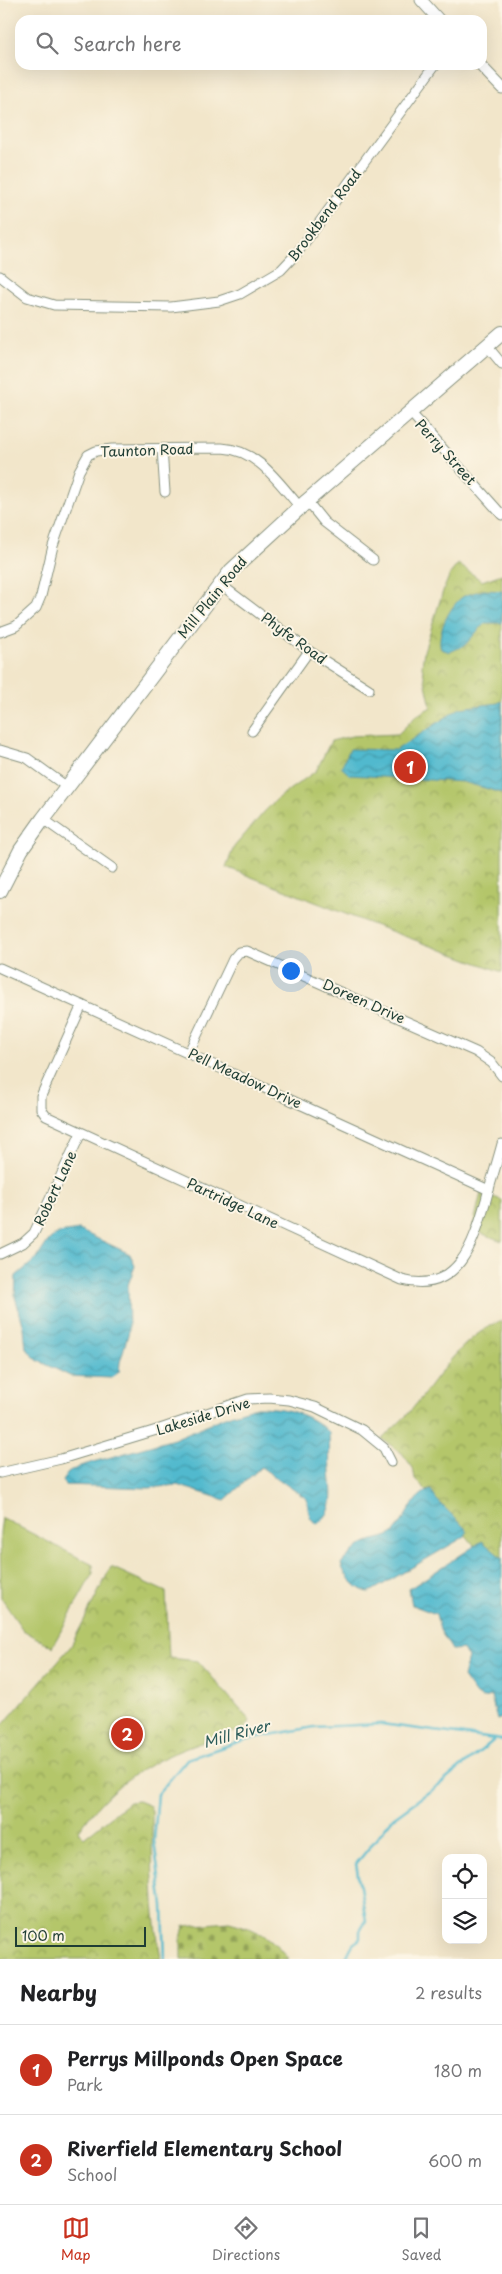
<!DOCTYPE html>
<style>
body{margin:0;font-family:"Playpen Sans",sans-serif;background:#f6f6f6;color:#202124}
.controls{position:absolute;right:15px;bottom:15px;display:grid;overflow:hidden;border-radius:10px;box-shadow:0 5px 20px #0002}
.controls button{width:45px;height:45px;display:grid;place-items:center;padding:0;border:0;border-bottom:1px solid #e0e0e0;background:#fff;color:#202124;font:25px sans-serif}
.scale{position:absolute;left:15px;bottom:12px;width:131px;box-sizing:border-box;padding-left:5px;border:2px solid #1f3d34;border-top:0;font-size:14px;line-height:18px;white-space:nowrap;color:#1f3d34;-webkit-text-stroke:4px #fcf5e5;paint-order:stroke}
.you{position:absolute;left:290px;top:970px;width:18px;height:18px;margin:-12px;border:4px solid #fff;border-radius:50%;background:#1a73e8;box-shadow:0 0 0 8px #1a73e833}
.badge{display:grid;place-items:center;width:32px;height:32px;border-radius:50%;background:#c8321e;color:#fff;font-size:16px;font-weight:700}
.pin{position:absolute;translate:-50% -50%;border:2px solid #fff;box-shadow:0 1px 5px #0006}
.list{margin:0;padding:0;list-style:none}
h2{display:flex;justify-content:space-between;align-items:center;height:65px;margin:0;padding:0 20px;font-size:21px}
h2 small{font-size:16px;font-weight:400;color:#757577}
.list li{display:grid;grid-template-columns:32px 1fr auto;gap:15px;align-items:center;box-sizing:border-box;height:90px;padding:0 20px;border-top:1px solid #e0e0e0}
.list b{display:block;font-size:19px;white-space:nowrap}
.list p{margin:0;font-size:16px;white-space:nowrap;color:#757577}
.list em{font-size:16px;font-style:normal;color:#757577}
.icon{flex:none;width:28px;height:28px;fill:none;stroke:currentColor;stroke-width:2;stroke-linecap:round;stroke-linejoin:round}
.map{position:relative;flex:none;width:502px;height:1959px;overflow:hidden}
.search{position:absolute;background:#fff;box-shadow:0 5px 20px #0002;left:15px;right:15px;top:15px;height:55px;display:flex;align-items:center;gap:12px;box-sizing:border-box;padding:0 18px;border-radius:15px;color:#757577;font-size:19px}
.sheet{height:245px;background:#fff}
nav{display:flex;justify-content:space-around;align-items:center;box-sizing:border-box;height:70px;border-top:1px solid #e0e0e0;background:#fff;font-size:14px;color:#757577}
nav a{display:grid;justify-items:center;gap:2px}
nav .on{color:#c8321e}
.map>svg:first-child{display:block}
</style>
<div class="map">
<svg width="502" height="1959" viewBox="0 0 502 1959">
<defs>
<pattern id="cemetery-stones" width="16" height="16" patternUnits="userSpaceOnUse" patternTransform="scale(1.25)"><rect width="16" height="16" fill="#b4c66a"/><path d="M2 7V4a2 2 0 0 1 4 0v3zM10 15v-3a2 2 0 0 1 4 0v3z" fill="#92a258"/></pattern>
<pattern id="park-crowns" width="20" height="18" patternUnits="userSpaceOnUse" patternTransform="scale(1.25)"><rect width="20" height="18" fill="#b4c66a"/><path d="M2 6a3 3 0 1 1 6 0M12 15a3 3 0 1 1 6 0" fill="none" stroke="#92a258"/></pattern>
<pattern id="water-waves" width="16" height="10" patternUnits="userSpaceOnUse" patternTransform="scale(1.25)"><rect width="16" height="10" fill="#51b9ce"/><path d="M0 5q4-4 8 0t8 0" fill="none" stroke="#4398a8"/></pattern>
</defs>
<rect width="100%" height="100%" fill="#fcf5e5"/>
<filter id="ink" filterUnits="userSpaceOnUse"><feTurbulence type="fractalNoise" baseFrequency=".02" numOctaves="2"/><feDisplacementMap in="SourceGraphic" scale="10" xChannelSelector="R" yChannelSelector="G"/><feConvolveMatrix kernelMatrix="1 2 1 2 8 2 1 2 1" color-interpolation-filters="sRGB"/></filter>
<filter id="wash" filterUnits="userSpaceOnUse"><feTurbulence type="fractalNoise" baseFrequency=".0096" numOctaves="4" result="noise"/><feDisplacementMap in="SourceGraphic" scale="20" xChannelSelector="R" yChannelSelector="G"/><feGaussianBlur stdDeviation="1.12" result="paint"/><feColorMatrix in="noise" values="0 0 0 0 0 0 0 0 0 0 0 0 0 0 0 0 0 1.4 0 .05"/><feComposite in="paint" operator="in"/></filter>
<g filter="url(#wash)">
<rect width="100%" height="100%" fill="#f2e6ca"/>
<path fill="#b4c66a" stroke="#6a824f" d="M 2,1518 L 93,1565 L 93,1573 L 52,1647 L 23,1630 L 1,1598 L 0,1533 Z"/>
<path fill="url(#cemetery-stones)" stroke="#6a824f" d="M 229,1922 C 256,1929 272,1936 288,1959 L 181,1959 L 181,1939 L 184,1926 Z"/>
<g fill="url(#park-crowns)" stroke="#6a824f">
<path d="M 458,564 L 482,581 L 502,574 L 502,972 L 366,922 L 226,867 L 234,847 L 265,811 L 279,797 L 316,771 L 331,741 L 352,736 L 398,734 L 416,716 L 431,707 L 422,666 L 424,651 L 443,591 L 450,574 Z"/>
<path d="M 481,1193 L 502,1200 L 502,1241 L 472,1230 Z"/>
<path d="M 502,1321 L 502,1567 L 479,1551 L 439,1503 L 415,1479 L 413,1468 L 402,1453 L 382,1439 C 390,1431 399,1423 407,1415 C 436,1383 459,1336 502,1321 Z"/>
<path d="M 111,1567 L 166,1592 L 169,1658 L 198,1661 L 250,1721 L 245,1729 C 176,1749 119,1769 78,1832 L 84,1838 L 129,1802 L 138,1801 L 150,1806 L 152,1812 C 152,1862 152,1911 161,1959 L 0,1959 L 0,1728 L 71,1646 Z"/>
</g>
<g fill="url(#water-waves)" stroke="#387b81">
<path d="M 484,590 L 502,591 L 502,623 L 485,623 L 465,645 L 450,652 L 441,649 C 436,634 449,608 461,598 C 466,594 477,592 484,590 Z"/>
<path d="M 502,701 L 502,793 L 463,782 L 350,775 L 341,767 L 350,749 L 396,750 L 460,708 L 498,703 Z"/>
<path d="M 79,1230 L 130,1254 L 135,1266 L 128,1285 L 129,1331 L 120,1362 L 119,1372 L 111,1378 L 70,1376 L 37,1360 L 26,1348 L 24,1327 L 15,1297 L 16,1276 L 37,1258 L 49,1240 L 59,1233 Z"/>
<path d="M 256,1407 C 283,1407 310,1413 329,1433 C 330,1446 329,1460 330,1473 C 332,1492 336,1512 317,1524 C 308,1519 308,1509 307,1499 L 261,1467 L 225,1500 L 177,1485 L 149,1488 L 65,1485 L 62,1481 L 68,1473 L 80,1466 L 174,1439 L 227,1416 Z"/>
<path d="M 431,1490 L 436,1499 L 468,1531 L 464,1537 L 370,1592 C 358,1592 344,1575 341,1564 C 346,1557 359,1545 368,1542 C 376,1538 386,1539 393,1533 C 406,1521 412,1494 431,1490 Z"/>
<path d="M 482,1541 L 502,1558 L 502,1718 L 497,1720 L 491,1696 L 482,1698 L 476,1695 L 463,1677 L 468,1658 L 463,1649 L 452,1650 L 440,1630 L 436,1614 L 412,1605 L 409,1589 Z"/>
</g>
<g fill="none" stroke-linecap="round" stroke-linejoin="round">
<g stroke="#51b9ce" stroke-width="2.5">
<path d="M 165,1959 L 163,1906 L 154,1841 L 158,1794 L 187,1759 L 247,1739 L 314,1727 L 381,1724 L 502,1740"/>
<path d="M 345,1959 L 353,1944 L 360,1939 L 360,1931 L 366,1921 L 356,1864 L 393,1818 L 444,1781 L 494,1740"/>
</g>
</g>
</g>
<g filter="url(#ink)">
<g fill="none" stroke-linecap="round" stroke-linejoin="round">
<g stroke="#88927f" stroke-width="11">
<g id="minor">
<path d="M 0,276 L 27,297 L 54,305 L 171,307 L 219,301 L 240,294 L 281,270 L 297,253 L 435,65"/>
<path d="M 487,346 L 502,364"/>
<path d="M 410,412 L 502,515"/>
<path d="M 162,449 L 165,492"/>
<path d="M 307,501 L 324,522 L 373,560"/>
<path d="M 220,584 L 309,651 L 369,689"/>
<path d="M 0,632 L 16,626 L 36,608 L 41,596 L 53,546 L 79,471 L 88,455 L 96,451 L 112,449 L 222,448 C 258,450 278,482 300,507"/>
<path d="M 252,731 L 309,651"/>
<path d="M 0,750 L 27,758 L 67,787"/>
<path d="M 43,819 L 112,868"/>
<path d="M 0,968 L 489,1190"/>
<path d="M 82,1005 L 41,1096 L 41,1109 L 46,1116 L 402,1280 C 459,1295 474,1241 486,1200 C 491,1181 497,1163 502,1144"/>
<path d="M 189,1052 L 233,959 L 239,952 L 247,951 L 476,1052 L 492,1063 L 502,1076"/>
<path d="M 0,1254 L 23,1243 L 34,1233 L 81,1133"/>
<path d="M 0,1473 L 61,1459 L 160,1429 L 248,1399 L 269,1398 L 289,1400 L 315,1407 L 362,1430 L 384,1448 L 391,1462"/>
</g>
</g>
<g stroke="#88927f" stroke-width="13">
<g id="tertiary">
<path d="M 421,0 L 439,20"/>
<path d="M 480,65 L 502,88"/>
</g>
</g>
<g stroke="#88927f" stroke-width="16">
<path id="secondary" d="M 0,891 L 21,850 L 43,819 L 231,571 L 307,501 L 502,333"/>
</g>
<use href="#minor" stroke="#fff" stroke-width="9"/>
<use href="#tertiary" stroke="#fff" stroke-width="11"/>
<use href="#secondary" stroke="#fff" stroke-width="14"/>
</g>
</g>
<g text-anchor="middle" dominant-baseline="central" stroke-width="4" stroke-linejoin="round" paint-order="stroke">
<g font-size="14" fill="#1f3d34" stroke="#fcf5e5">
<text transform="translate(324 215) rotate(-53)">Brookbend Road</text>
<text transform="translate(147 450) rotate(-2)">Taunton Road</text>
<text transform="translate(446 452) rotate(48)">Perry Street</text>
<text transform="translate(212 597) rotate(-51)">Mill Plain Road</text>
<text transform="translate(294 638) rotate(36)">Phyfe Road</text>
<text transform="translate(364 1001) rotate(24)">Doreen Drive</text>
<text transform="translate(245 1078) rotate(25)">Pell Meadow Drive</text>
<text transform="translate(55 1188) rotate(-65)">Robert Lane</text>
<text transform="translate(233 1203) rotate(25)">Partridge Lane</text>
<text transform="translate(203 1416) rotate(-17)">Lakeside Drive</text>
</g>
<g font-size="15" font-style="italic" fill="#2c5c5a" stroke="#fcf5e5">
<text transform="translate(236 1733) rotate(-15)">Mill River</text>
</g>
</g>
</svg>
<div class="controls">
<button><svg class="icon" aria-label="locate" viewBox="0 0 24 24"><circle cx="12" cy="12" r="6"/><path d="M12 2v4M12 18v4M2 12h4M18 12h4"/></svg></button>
<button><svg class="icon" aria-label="layers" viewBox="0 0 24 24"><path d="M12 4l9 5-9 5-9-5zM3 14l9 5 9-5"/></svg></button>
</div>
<div class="scale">100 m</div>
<div class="you"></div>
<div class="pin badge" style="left:410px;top:767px">1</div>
<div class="pin badge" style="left:127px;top:1734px">2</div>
<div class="search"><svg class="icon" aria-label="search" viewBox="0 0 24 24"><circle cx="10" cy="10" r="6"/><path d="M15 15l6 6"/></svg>Search here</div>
</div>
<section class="sheet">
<h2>Nearby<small>2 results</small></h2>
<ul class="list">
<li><span class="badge">1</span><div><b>Perrys Millponds Open Space</b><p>Park</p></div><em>180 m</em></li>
<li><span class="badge">2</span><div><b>Riverfield Elementary School</b><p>School</p></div><em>600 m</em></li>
</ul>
</section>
<nav>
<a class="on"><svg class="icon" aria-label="map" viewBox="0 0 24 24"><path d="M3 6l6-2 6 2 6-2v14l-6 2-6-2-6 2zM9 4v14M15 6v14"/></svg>Map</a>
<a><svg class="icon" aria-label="directions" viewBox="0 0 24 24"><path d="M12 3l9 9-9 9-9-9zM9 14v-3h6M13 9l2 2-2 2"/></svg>Directions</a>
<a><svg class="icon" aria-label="saved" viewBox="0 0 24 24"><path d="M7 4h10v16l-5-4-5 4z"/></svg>Saved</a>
</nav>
